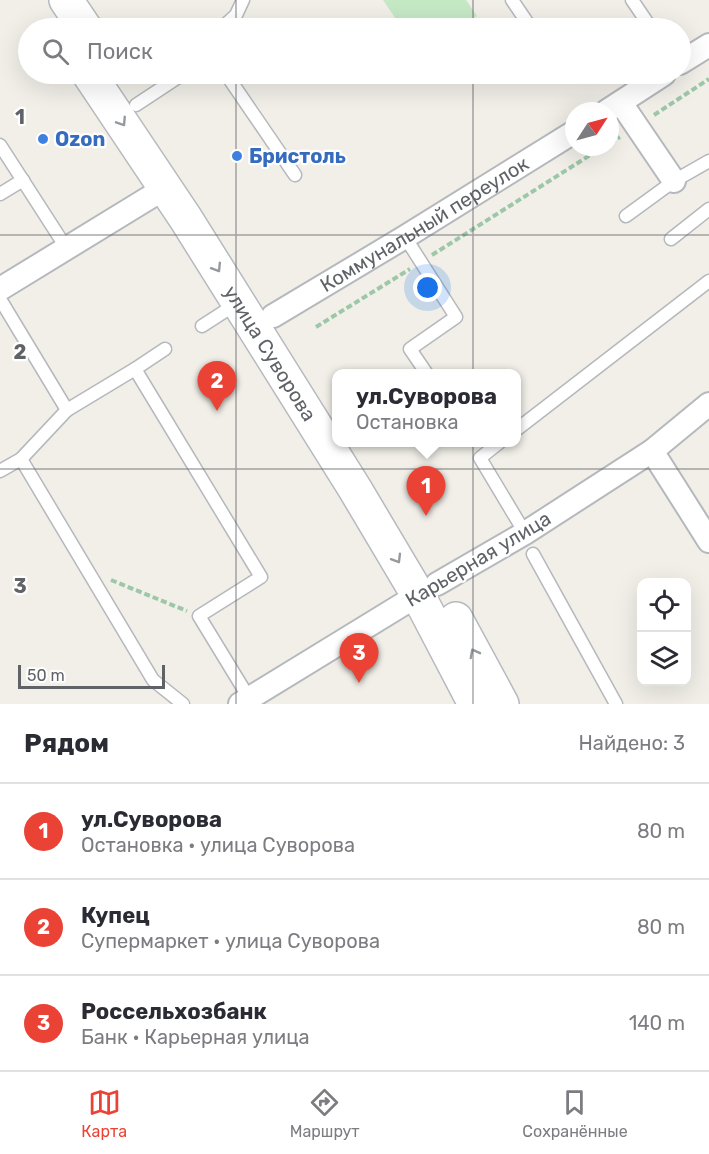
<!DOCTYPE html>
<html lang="ru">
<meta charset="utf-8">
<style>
body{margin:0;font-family:Rubik,sans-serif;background:#f2f2f3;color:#2b2b33}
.controls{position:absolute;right:18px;bottom:18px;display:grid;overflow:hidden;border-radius:12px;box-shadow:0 6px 24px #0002}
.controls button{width:54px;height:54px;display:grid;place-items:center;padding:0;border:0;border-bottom:2px solid #e1e1e2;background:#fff;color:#2b2b33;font:30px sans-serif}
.compass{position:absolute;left:565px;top:102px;width:54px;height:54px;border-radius:50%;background:#fff;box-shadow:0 6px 24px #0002;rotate:54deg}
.scale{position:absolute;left:18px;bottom:15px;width:147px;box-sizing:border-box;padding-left:6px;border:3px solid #5f6368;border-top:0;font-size:16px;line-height:21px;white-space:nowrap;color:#5f6368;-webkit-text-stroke:4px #fff;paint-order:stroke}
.you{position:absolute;left:428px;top:288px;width:21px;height:21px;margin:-15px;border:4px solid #fff;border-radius:50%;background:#1a73e8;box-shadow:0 0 0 9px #1a73e833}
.badge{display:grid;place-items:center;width:39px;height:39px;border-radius:50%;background:#ea4335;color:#fff;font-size:20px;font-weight:700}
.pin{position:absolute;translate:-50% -50px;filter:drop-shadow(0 2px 3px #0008)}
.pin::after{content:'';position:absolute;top:32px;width:21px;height:18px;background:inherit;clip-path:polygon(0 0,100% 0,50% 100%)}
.popup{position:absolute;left:332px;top:369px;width:189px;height:78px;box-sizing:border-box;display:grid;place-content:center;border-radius:12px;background:#fff;filter:drop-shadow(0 2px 4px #0005);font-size:20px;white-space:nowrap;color:#7c7c81}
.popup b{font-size:22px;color:#2b2b33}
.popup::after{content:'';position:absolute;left:50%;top:100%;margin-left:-12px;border:12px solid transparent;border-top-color:#fff}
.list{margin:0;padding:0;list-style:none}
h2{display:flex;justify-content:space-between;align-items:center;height:78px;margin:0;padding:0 24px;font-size:26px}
h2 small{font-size:20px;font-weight:400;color:#7c7c81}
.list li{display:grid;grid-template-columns:39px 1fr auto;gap:18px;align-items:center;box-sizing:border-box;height:96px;padding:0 24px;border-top:2px solid #e1e1e2}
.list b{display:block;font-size:22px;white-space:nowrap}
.list p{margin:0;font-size:20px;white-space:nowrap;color:#7c7c81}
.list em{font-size:20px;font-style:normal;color:#7c7c81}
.icon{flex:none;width:33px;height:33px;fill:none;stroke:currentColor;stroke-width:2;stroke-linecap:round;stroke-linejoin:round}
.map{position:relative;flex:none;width:709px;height:704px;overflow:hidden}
.search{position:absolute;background:#fff;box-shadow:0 6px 24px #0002;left:18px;right:18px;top:18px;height:66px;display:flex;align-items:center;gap:15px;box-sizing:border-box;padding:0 21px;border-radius:33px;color:#7c7c81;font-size:22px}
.sheet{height:366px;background:#fff}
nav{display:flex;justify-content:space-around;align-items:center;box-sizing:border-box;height:84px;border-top:2px solid #e1e1e2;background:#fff;font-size:16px;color:#7c7c81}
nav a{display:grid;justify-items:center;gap:3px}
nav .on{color:#ea4335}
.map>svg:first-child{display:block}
</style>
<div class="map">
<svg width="709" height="704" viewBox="0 0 709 704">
<rect width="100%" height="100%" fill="#f1efe8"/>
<path fill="#c5e8c5" d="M 383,0 L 466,0 L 477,16 L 460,28 L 402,28 Z"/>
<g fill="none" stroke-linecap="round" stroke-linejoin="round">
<g stroke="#b5b8bc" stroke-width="15">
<g id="lane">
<path d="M 512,0 L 531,28"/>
<path d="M 632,0 L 651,28"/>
<path d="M 222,28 L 236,15 L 243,0"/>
<path d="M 226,74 L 295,175"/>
<path d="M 136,105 L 183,74"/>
<path d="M 0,145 L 67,249"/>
<path d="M 0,194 L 23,180"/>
<path d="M 626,216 L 674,181 L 709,161"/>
<path d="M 405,237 L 456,317 L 410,349 L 427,374"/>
<path d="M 671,239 L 709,209"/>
<path d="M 0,299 L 67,410 L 135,369 L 261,577 L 199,616 L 249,698"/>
<path d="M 202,326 L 236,304"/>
<path d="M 135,369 L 165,349"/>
<path d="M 516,430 L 709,281"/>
<path d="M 500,442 L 480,458 L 525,533"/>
<path d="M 21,459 L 153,680 L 183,704"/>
<path d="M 0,471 L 21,459 L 67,410"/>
<path d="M 533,554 L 616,704"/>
</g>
</g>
<g stroke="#b5b8bc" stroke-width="26">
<g id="street">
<path d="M 680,63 L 709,45"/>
<path d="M 621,103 L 674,181"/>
<path d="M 607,111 L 664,74"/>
<path d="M 0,289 L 165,188"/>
<path id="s1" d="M 273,316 L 405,237 L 574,132"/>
<path d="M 652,451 L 709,541"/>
<path d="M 437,584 L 525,533 L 652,451 L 709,404"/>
<path d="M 240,704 L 418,595"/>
</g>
</g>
<g stroke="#b6babf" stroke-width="36">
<g id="secondary">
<path d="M 66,0 L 85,28"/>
<path id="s2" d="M 89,74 L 186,219 L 355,489 L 418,595 L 475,704"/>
<path d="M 456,619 L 502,704"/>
</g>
</g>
<g stroke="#9cc7a9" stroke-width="4" stroke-dasharray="6 3" stroke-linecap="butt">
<path d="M 654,115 L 709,79"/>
<path d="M 610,143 L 620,137"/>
<path d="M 432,255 L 603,147"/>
<path d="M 316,327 L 410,269"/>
<path d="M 111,580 L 187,611"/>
</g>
<use href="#lane" stroke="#fff" stroke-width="12"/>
<use href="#street" stroke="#fff" stroke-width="22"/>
<use href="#secondary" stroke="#fff" stroke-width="33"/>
</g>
<defs><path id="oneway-chevron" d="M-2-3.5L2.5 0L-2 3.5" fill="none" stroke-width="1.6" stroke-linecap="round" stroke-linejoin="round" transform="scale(1.5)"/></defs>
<g stroke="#979a9d">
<use href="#oneway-chevron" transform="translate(122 122) rotate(57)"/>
<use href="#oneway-chevron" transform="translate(217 268) rotate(58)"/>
<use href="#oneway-chevron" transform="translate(397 559) rotate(59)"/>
<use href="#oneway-chevron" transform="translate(474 653) rotate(-118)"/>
</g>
<path fill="none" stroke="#5f6368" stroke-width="1.5" stroke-opacity="0.55" d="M 236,0 L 236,28M 473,0 L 473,28M 236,74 L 236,704M 473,74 L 473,704M 0,235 L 709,235M 0,469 L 709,469"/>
<g fill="#3f7fe0" stroke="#fff" stroke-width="2">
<circle cx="43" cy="139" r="6"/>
<circle cx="237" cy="156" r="6"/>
</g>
<g text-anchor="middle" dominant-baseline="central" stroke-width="4.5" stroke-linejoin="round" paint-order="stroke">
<g font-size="20" font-weight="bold" fill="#366cbe" stroke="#fff" text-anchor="start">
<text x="55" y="139">Ozon</text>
<text x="249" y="156">Бристоль</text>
</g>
<g font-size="20" fill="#5f6368" stroke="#fff">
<text stroke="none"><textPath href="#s1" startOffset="177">Коммунальный переулок</textPath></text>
<text stroke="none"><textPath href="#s2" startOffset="333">улица Суворова</textPath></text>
<text transform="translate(478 559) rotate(-31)">Карьерная улица</text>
</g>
</g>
<g font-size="20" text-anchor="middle" font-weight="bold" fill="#5f6368" stroke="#fff" stroke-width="4.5" stroke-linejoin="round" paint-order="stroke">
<text x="20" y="124">1</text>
<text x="20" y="359">2</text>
<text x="20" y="593">3</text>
</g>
</svg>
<div class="controls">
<button><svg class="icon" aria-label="locate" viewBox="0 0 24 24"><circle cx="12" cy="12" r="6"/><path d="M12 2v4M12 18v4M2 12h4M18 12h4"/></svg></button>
<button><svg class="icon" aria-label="layers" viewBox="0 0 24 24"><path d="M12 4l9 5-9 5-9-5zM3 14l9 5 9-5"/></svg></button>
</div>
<svg class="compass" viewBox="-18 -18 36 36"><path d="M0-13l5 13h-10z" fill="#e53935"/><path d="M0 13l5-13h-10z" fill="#7c7c81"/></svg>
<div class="scale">50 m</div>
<div class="you"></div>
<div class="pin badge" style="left:426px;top:516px">1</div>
<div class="popup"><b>ул.Суворова</b>Остановка</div>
<div class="pin badge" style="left:217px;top:411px">2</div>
<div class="pin badge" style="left:359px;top:683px">3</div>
<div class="search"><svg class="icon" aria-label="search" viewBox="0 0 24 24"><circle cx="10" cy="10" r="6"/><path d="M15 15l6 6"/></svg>Поиск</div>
</div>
<section class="sheet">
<h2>Рядом<small>Найдено: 3</small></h2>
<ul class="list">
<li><span class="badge">1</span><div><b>ул.Суворова</b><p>Остановка · улица Суворова</p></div><em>80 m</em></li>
<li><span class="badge">2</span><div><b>Купец</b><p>Супермаркет · улица Суворова</p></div><em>80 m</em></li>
<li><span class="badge">3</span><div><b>Россельхозбанк</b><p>Банк · Карьерная улица</p></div><em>140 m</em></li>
</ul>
</section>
<nav>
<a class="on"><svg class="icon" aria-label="map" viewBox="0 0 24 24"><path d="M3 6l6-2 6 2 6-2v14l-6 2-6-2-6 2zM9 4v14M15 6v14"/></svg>Карта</a>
<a><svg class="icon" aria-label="directions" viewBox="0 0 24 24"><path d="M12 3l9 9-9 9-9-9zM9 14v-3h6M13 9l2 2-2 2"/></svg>Маршрут</a>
<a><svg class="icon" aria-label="saved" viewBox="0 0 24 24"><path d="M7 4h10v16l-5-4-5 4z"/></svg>Сохранённые</a>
</nav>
